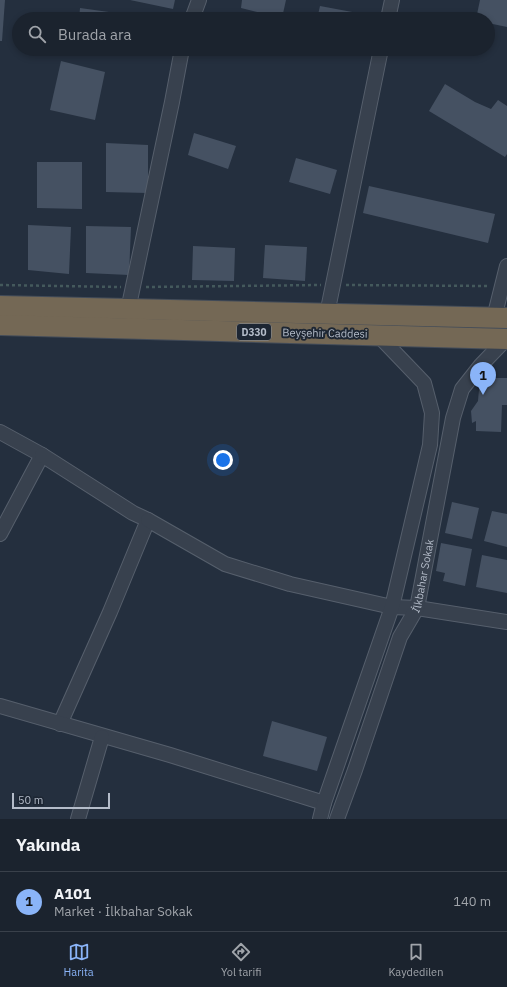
<!DOCTYPE html>
<html lang="tr">
<meta charset="utf-8">
<style>
body{margin:0;font-family:"IBM Plex Sans",sans-serif;background:#242b36;color:#f1f3f6}
.scale{position:absolute;left:12px;bottom:10px;width:98px;box-sizing:border-box;padding-left:4px;border:2px solid #b4bcc9;border-top:0;font-size:11px;line-height:14px;white-space:nowrap;color:#b4bcc9;-webkit-text-stroke:3px #1d2633;paint-order:stroke}
.you{position:absolute;left:223px;top:460px;width:14px;height:14px;margin:-10px;border:3px solid #fff;border-radius:50%;background:#1a73e8;box-shadow:0 0 0 6px #1a73e833}
.badge{display:grid;place-items:center;width:26px;height:26px;border-radius:50%;background:#8ab4f8;color:#111;font-size:13px;font-weight:700}
.pin{position:absolute;translate:-50% -33px;filter:drop-shadow(0 1px 2px #0008)}
.pin::after{content:'';position:absolute;top:21px;width:14px;height:12px;background:inherit;clip-path:polygon(0 0,100% 0,50% 100%)}
.list{margin:0;padding:0;list-style:none}
h2{display:flex;justify-content:space-between;align-items:center;height:52px;margin:0;padding:0 16px;font-size:17px}
h2 small{font-size:13px;font-weight:400;color:#a0a4aa}
.list li{display:grid;grid-template-columns:26px 1fr auto;gap:12px;align-items:center;box-sizing:border-box;height:60px;padding:0 16px;border-top:1px solid #39404a}
.list b{display:block;font-size:15px;white-space:nowrap}
.list p{margin:0;font-size:13px;white-space:nowrap;color:#a0a4aa}
.list em{font-size:13px;font-style:normal;color:#a0a4aa}
.icon{flex:none;width:22px;height:22px;fill:none;stroke:currentColor;stroke-width:2;stroke-linecap:round;stroke-linejoin:round}
.map{position:relative;flex:none;width:507px;height:819px;overflow:hidden}
.search{position:absolute;background:#1b232e;box-shadow:0 2px 6px #0003;left:12px;right:12px;top:12px;height:44px;display:flex;align-items:center;gap:10px;box-sizing:border-box;padding:0 14px;border-radius:22px;color:#a0a4aa;font-size:15px}
.sheet{height:112px;background:#1b232e}
nav{display:flex;justify-content:space-around;align-items:center;box-sizing:border-box;height:56px;border-top:1px solid #39404a;background:#1b232e;font-size:11px;color:#a0a4aa}
nav a{display:grid;justify-items:center;gap:2px}
nav .on{color:#8ab4f8}
.map>svg:first-child{display:block}
</style>
<div class="map">
<svg width="507" height="819" viewBox="0 0 507 819">
<rect width="100%" height="100%" fill="#242f3e"/>
<g fill="#455162">
<path d="M 0,0 L 5,0 L 2,41 L 0,41 Z"/>
<path d="M 130,0 L 175,0 L 173,9 Z"/>
<path d="M 242,0 L 286,0 L 282,18 L 241,8 Z"/>
<path d="M 480,0 L 507,0 L 507,27 L 488,23 L 488,19 L 476,19 Z"/>
<path d="M 320,6 L 363,14 L 362,19 L 317,19 Z"/>
<path d="M 80,8 L 145,17 L 145,19 L 79,19 Z"/>
<path d="M 61,61 L 105,72 L 95,120 L 50,110 Z"/>
<path d="M 445,84 L 475,102 L 491,109 L 498,100 L 507,106 L 507,154 L 505,157 L 429,111 Z"/>
<path d="M 194,133 L 236,146 L 228,169 L 188,155 Z"/>
<path d="M 106,143 L 148,145 L 148,193 L 106,192 Z"/>
<path d="M 296,158 L 337,170 L 330,194 L 289,182 Z"/>
<path d="M 37,162 L 82,162 L 82,209 L 37,208 Z"/>
<path d="M 369,186 L 495,214 L 488,243 L 363,213 Z"/>
<path d="M 28,225 L 71,227 L 69,274 L 28,270 Z"/>
<path d="M 86,226 L 131,227 L 129,275 L 86,273 Z"/>
<path d="M 265,245 L 307,247 L 305,281 L 263,278 Z"/>
<path d="M 193,246 L 235,248 L 234,281 L 192,280 Z"/>
<path d="M 480,378 L 507,378 L 507,405 L 502,405 L 501,432 L 476,431 L 476,421 L 472,423 L 471,411 L 478,401 Z"/>
<path d="M 452,502 L 479,508 L 472,539 L 445,533 Z"/>
<path d="M 492,511 L 507,514 L 507,547 L 484,541 Z"/>
<path d="M 441,543 L 472,549 L 465,586 L 443,581 L 445,573 L 436,571 Z"/>
<path d="M 482,555 L 507,560 L 507,593 L 476,587 Z"/>
<path d="M 272,721 L 327,737 L 317,771 L 263,756 Z"/>
</g>
<g fill="none" stroke-linecap="round" stroke-linejoin="round">
<g stroke="#565f6c" stroke-width="16">
<g id="minor">
<path d="M 192,19 L 199,0"/>
<path d="M 388,19 L 392,0"/>
<path d="M 128,310 L 172,102 L 182,49"/>
<path d="M 327,314 L 381,49"/>
<path d="M 494,318 L 507,266"/>
<path d="M 0,432 L 42,455 L 0,534"/>
<path d="M 42,455 L 133,513 L 148,520 L 110,612 L 60,724"/>
<path d="M 148,520 L 225,564 L 290,584 L 392,607 L 417,608 L 507,622"/>
<path d="M 0,706 L 170,755 L 324,803"/>
<path d="M 78,819 L 102,737"/>
<path d="M 320,819 L 324,803 L 392,607 L 430,445 L 432,413 L 424,383 L 378,335"/>
<path id="s1" d="M 337,819 L 355,770 L 400,637 L 417,608 L 453,418 L 462,389 L 481,365 L 506,339"/>
</g>
</g>
<g stroke="#434c59" stroke-width="22">
<g id="highway">
<path d="M 0,306 L 507,318"/>
<path d="M 0,325 L 507,339"/>
</g>
</g>
<g stroke="#44595c" stroke-width="2.5" stroke-dasharray="3 3" stroke-linecap="butt">
<path d="M 0,285 L 121,287"/>
<path d="M 346,285 L 489,286"/>
<path d="M 146,287 L 321,285"/>
</g>
<use href="#minor" stroke="#38414e" stroke-width="14"/>
<use href="#highway" stroke="#746855" stroke-width="20"/>
</g>
<g text-anchor="middle" dominant-baseline="central" stroke-width="4" stroke-linejoin="round" paint-order="stroke">
<rect fill="#1d2633" stroke="#878f9c" stroke-width="1" x="237" y="324" width="34" height="16" rx="3"/>
<g font-size="10" font-weight="bold" fill="#b4bcc9">
<text x="254" y="332">D330</text>
</g>
<g font-size="11" fill="#b4bcc9" stroke="#1d2633">
<text transform="translate(325 333) rotate(1)">Beyşehir Caddesi</text>
<text stroke="none"><textPath href="#s1" startOffset="259">İlkbahar Sokak</textPath></text>
</g>
</g>
</svg>
<div class="scale">50 m</div>
<div class="you"></div>
<div class="pin badge" style="left:483px;top:395px">1</div>
<div class="search"><svg class="icon" aria-label="search" viewBox="0 0 24 24"><circle cx="10" cy="10" r="6"/><path d="M15 15l6 6"/></svg>Burada ara</div>
</div>
<section class="sheet">
<h2>Yakında<small></small></h2>
<ul class="list">
<li><span class="badge">1</span><div><b>A101</b><p>Market · İlkbahar Sokak</p></div><em>140 m</em></li>
</ul>
</section>
<nav>
<a class="on"><svg class="icon" aria-label="map" viewBox="0 0 24 24"><path d="M3 6l6-2 6 2 6-2v14l-6 2-6-2-6 2zM9 4v14M15 6v14"/></svg>Harita</a>
<a><svg class="icon" aria-label="directions" viewBox="0 0 24 24"><path d="M12 3l9 9-9 9-9-9zM9 14v-3h6M13 9l2 2-2 2"/></svg>Yol tarifi</a>
<a><svg class="icon" aria-label="saved" viewBox="0 0 24 24"><path d="M7 4h10v16l-5-4-5 4z"/></svg>Kaydedilen</a>
</nav>
